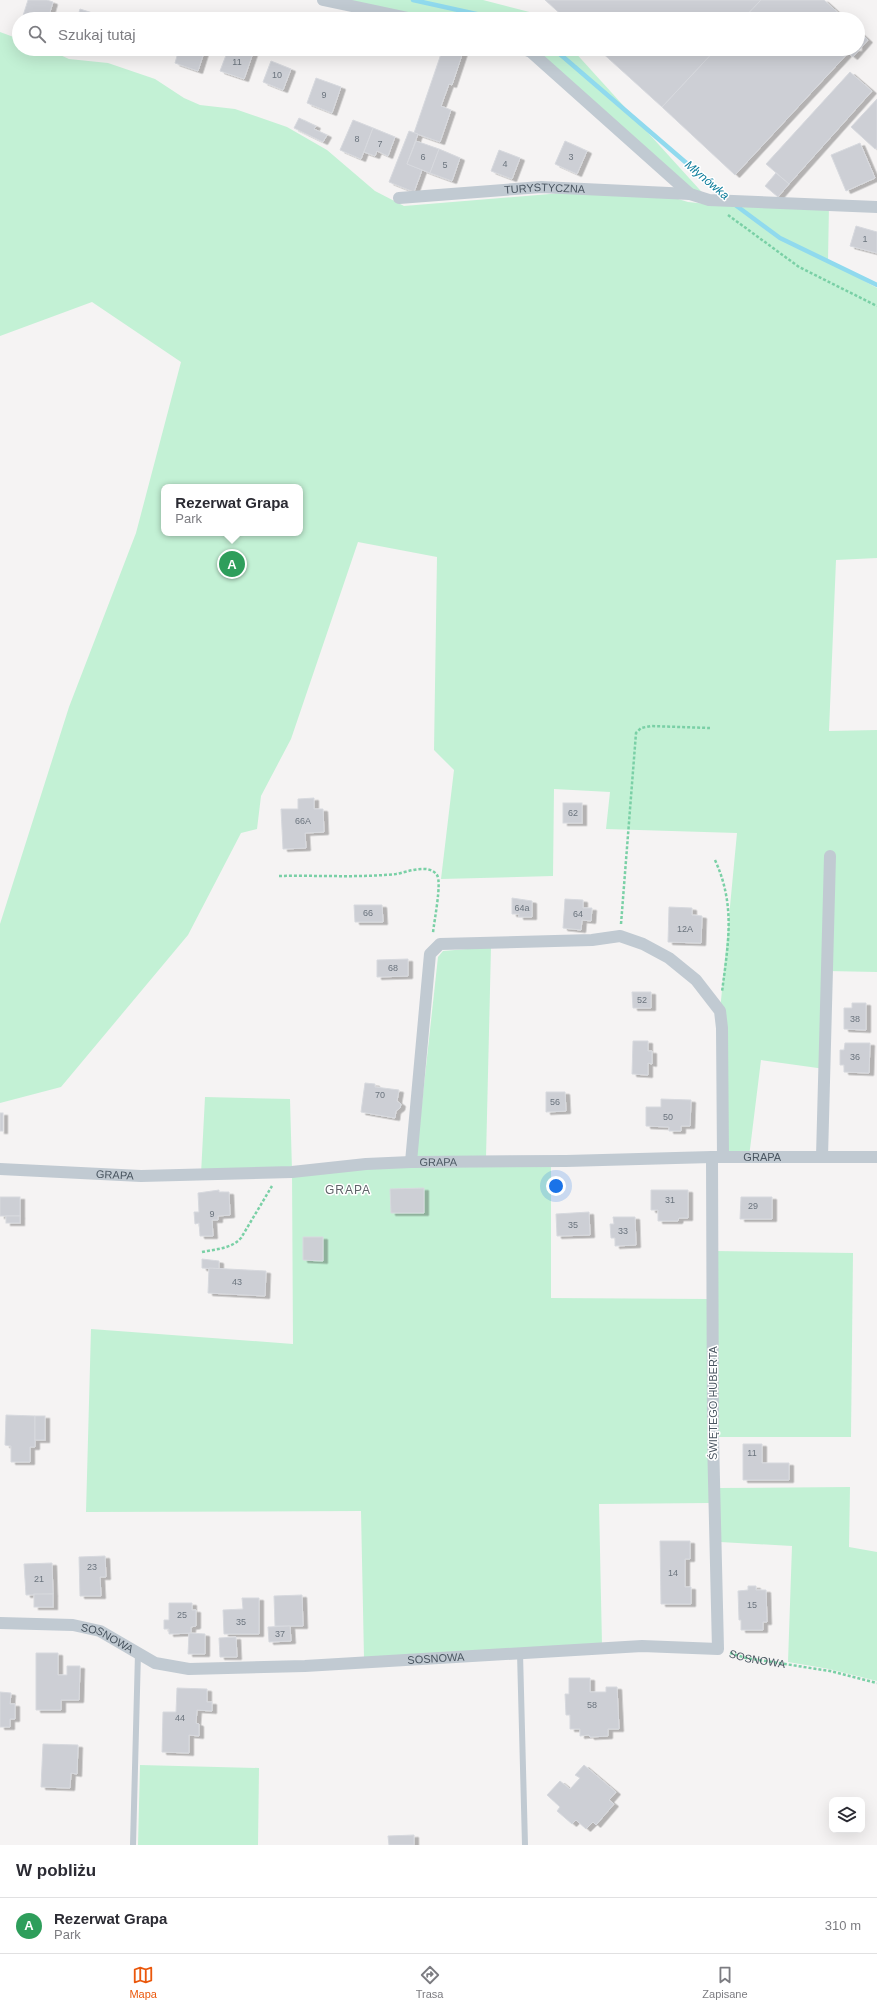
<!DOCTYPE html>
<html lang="pl">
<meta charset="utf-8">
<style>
body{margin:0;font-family:Helvetica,sans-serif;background:#f2f2f3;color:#2b2b33}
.controls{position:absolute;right:12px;bottom:12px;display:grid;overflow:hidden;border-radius:8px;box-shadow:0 4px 16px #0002}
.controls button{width:36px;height:36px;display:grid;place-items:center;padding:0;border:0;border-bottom:1px solid #e1e1e2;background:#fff;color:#2b2b33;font:20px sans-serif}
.you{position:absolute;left:556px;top:1186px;width:14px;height:14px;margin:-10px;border:3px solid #fff;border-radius:50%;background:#1a73e8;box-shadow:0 0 0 6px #1a73e833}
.badge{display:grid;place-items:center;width:26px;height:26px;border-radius:50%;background:#ea580c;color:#fff;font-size:13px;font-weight:700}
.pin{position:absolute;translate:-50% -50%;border:2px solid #fff;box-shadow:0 1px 4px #0006}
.popup{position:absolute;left:161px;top:484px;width:142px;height:52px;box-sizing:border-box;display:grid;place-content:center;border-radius:8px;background:#fff;filter:drop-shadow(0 1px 3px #0005);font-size:13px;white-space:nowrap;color:#7c7c81}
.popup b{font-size:15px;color:#2b2b33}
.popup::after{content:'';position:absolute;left:50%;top:100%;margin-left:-8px;border:8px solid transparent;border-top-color:#fff}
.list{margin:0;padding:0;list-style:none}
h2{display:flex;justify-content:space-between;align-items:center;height:52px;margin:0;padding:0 16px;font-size:17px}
h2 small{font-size:13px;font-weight:400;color:#7c7c81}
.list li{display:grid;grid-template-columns:26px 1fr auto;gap:12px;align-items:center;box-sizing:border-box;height:56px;padding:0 16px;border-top:1px solid #e1e1e2}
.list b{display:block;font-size:15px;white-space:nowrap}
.list p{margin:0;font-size:13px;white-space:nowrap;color:#7c7c81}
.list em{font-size:13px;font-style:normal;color:#7c7c81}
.icon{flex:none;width:22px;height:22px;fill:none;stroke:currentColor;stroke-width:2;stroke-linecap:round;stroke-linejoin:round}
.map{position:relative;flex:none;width:877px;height:1845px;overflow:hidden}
.search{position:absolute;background:#fff;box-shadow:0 4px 16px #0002;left:12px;right:12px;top:12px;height:44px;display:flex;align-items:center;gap:10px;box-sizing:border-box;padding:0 14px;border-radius:22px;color:#7c7c81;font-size:15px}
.sheet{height:108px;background:#fff}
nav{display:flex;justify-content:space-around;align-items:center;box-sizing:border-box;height:56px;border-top:1px solid #e1e1e2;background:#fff;font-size:11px;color:#7c7c81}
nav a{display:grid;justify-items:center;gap:2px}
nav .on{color:#ea580c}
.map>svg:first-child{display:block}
</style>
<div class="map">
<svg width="877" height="1845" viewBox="0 0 877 1845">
<defs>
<filter id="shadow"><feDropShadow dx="4.5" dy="2.5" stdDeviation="0" flood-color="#0004"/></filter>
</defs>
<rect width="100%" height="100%" fill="#f5f3f3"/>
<g fill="#c3f1d5" fill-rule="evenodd">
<path d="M 323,0 L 483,0 L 541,15 L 545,19 L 413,19 Z"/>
<path d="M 0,32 L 19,39 L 19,49 L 47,49 L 69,59 L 108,63 L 155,79 L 184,98 L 200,105 L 235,109 L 287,127 L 327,150 L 375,191 L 404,206 L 586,191 L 655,192 L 688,202 L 716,205 L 829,205 L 828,261 L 877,288 L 877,558 L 836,560 L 829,731 L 877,730 L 877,972 L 827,971 L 825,1069 L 761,1060 L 749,1157 L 723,1157 L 720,1011 L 737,833 L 606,829 L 610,792 L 554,789 L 553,876 L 441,879 L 454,770 L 434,750 L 437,557 L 358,542 L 291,739 L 261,796 L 257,829 L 241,833 L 188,935 L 61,1087 L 0,1103 L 0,924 L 69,707 L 136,533 L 181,362 L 92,302 L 0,336 ZM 164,487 L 300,487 L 300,533 L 164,533 Z"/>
<path d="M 524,49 L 572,49 L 709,200 L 690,194 Z"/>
<path d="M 491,947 L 486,1158 L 416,1158 L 438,957 L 443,951 Z"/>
<path d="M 205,1097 L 290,1099 L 292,1171 L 369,1167 L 551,1166 L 551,1298 L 708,1299 L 709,1503 L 599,1504 L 602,1645 L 364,1658 L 361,1511 L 86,1512 L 91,1329 L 293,1344 L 292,1172 L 201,1174 Z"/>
<path d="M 716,1251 L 853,1253 L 851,1437 L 718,1437 Z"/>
<path d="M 850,1487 L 849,1547 L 877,1552 L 877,1681 L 829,1669 L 788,1662 L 792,1546 L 720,1542 L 719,1488 Z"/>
<path d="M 140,1765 L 259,1768 L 258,1845 L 138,1845 Z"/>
</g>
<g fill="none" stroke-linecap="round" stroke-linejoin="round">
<g stroke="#90daee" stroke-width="4.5">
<path d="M 413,0 L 499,19"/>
<path d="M 554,49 L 727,198"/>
<path d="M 734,204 L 780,238 L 877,285"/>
</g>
</g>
<g fill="#cdcfd5" stroke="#d7d9de" filter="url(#shadow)">
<path d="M 28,0 L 47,0 L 53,2 L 48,19 L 22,19 Z"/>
<path d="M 545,0 L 761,0 L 743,19 L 566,19 Z"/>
<path d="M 761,0 L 824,0 L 845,19 L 743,19 Z"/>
<path d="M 80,9 L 102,16 L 101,19 L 77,19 Z"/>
<path d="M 858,31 L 868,40 L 853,57 L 848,53 L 735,175 L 662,107 L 716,49 L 858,49 Z"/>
<path d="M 179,49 L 205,49 L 198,71 L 175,63 Z"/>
<path d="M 237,49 L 253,53 L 244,79 L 220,71 L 228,50 L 236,52 Z"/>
<path d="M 436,49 L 464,49 L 452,85 L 449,84 L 441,106 L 451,110 L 440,142 L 414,133 L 442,51 Z"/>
<path d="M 598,49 L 716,49 L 662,107 Z"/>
<path d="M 271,61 L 291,69 L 283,90 L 263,82 Z"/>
<path d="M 850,72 L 872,91 L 789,184 L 766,164 Z"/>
<path d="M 316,78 L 341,87 L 332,113 L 307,103 Z"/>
<path d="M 877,99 L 877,148 L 875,149 L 851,127 Z"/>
<path d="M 299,118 L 316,126 L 314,129 L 327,135 L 323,142 L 294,128 Z"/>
<path d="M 353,120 L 373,128 L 361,159 L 340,150 Z"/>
<path d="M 373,128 L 395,137 L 388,156 L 377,151 L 375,156 L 364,152 Z"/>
<path d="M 409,131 L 418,134 L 407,164 L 422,170 L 414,192 L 389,182 Z"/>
<path d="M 416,141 L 439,149 L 430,173 L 407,164 Z"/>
<path d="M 565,141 L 587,151 L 577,174 L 555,164 Z"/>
<path d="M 860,143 L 875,178 L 846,191 L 831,155 Z"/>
<path d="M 439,149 L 460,158 L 452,181 L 430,173 Z"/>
<path d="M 499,150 L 520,158 L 512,179 L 491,171 Z"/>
<path d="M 776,173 L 789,184 L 778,197 L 765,186 Z"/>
<path d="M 856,226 L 877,232 L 877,253 L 850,246 Z"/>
<path d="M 314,798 L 314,809 L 323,809 L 324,832 L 305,833 L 306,848 L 283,849 L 281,809 L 298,809 L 298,799 Z"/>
<rect x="563" y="803" width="19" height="20"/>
<path d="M 512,898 L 532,901 L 532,917 L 519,917 L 519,914 L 512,914 Z"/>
<path d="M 565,899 L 583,900 L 583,908 L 592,908 L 591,921 L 582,920 L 581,930 L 563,928 Z"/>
<path d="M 354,905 L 382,905 L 383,922 L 355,922 Z"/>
<path d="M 669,907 L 692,908 L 692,915 L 702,916 L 701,943 L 668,942 Z"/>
<path d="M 408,959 L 408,976 L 377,977 L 377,960 Z"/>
<path d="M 632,992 L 651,992 L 651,1008 L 633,1008 Z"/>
<path d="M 852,1003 L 866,1003 L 866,1030 L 844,1029 L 844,1008 L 852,1008 Z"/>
<path d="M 633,1041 L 648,1041 L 648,1051 L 652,1051 L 652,1064 L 648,1063 L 648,1075 L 632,1074 Z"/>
<path d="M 845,1043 L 870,1043 L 869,1073 L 844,1072 L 844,1065 L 840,1065 L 840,1050 L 844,1050 Z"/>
<path d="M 365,1083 L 375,1084 L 375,1087 L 399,1090 L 397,1101 L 401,1104 L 400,1108 L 396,1111 L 395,1118 L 361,1112 Z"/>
<path d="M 546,1092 L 565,1092 L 566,1111 L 546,1112 Z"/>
<path d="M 661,1099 L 691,1100 L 690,1126 L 681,1126 L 681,1131 L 669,1131 L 669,1127 L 646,1126 L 646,1107 L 661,1107 Z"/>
<rect x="0" y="1113" width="3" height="18"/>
<path d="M 424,1188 L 424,1213 L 391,1213 L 390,1189 Z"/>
<path d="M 219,1190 L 219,1192 L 229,1192 L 230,1215 L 218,1216 L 218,1220 L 212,1220 L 213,1236 L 200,1236 L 199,1223 L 195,1224 L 194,1212 L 199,1212 L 198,1193 Z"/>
<path d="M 651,1190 L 688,1190 L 688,1218 L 679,1218 L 678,1221 L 658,1221 L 658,1210 L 651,1210 Z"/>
<rect x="0" y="1197" width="20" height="19"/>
<path d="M 741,1197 L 772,1197 L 772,1219 L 740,1219 Z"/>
<path d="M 589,1212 L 590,1235 L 557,1236 L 556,1214 Z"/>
<rect x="6" y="1216" width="14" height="7"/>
<path d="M 613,1217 L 635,1217 L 636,1245 L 615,1246 L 615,1238 L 611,1238 L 610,1224 L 614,1224 Z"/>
<path d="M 303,1237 L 323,1237 L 323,1261 L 303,1260 Z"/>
<path d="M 202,1259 L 219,1261 L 219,1269 L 202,1268 Z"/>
<path d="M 209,1268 L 266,1271 L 265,1296 L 208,1293 Z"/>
<path d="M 6,1415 L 35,1416 L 35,1447 L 30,1447 L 30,1462 L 11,1462 L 11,1446 L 5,1445 Z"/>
<rect x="35" y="1416" width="10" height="24"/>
<path d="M 743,1444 L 762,1444 L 762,1463 L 789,1463 L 789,1480 L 743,1480 Z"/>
<path d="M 660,1541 L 690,1541 L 690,1559 L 685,1559 L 685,1587 L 691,1587 L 691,1604 L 661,1604 Z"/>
<path d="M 105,1556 L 106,1577 L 100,1577 L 101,1596 L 80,1596 L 79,1557 Z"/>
<path d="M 52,1563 L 53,1594 L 26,1595 L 24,1564 Z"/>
<path d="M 748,1586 L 756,1586 L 756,1590 L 766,1590 L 767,1622 L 763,1622 L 763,1630 L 741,1630 L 741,1620 L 739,1620 L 738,1591 L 748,1590 Z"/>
<rect x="34" y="1594" width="19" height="13"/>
<path d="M 302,1595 L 303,1626 L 275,1626 L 274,1596 Z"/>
<path d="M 242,1598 L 259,1598 L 259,1634 L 224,1634 L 223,1610 L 243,1609 Z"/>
<path d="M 169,1603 L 192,1603 L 192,1610 L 196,1610 L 196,1626 L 191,1627 L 191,1633 L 169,1634 L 169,1629 L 164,1629 L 164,1620 L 169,1620 Z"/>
<path d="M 290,1626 L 291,1641 L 269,1642 L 268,1627 Z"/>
<path d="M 189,1633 L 205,1634 L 205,1654 L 188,1654 Z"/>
<path d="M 236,1637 L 237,1657 L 220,1657 L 219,1638 Z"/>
<path d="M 36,1653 L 58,1653 L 58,1675 L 67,1675 L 67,1666 L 80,1666 L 79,1700 L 61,1700 L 61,1710 L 36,1710 Z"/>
<path d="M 569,1678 L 590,1678 L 590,1692 L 606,1692 L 606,1687 L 617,1687 L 619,1729 L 608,1729 L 608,1736 L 590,1737 L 589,1735 L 580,1736 L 580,1729 L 570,1729 L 570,1715 L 566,1715 L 565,1694 L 569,1694 Z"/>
<path d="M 177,1688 L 207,1689 L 207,1702 L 212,1702 L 212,1711 L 197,1710 L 196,1723 L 199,1724 L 199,1736 L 189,1735 L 189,1753 L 162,1752 L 163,1712 L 176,1712 Z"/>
<path d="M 0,1692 L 11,1693 L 10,1704 L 15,1704 L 15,1719 L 10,1719 L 10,1727 L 0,1727 Z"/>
<path d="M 43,1744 L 78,1745 L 77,1774 L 71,1773 L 70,1788 L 41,1787 Z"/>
<path d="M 584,1765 L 616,1792 L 609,1800 L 614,1804 L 596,1825 L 593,1822 L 586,1829 L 576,1820 L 572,1824 L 557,1811 L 560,1807 L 547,1795 L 560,1781 L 570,1789 L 580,1778 L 575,1775 Z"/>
<path d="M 414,1835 L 414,1845 L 389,1845 L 388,1836 Z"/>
</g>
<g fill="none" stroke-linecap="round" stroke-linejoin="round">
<g stroke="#7ad0a6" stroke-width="2.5" stroke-dasharray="3 2" stroke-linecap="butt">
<path d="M 728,215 L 799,267 L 877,306"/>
<path d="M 715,860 C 736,906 728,944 722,992"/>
<path d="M 279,876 C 317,875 357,878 396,874 C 407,872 429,863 437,875 C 442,883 434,921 433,933"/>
<path d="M 621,924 L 636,733 L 641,728 L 651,726 L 710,728"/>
<path d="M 202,1252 C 216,1249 231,1249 241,1238 L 272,1186"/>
<path id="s1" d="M 730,1653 L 746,1658 L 830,1671 L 877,1683"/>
</g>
<g stroke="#c1cad2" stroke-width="6">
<path d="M 520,1653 L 525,1845"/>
<path d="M 133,1845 L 138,1653"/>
</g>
<g stroke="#c1cad2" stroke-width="12">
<path d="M 323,0 L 413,19"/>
<path d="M 524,49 L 531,52 L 690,194 L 709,200 L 877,207"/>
<path id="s2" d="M 399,198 L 541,187 L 690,194"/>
<path d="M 822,1157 L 830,856"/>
<path d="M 411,1162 L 430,954 L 440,944 L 592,940 L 620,936 L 643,944 L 669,958 L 696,980 L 720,1011 L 722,1028 L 723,1157"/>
<path id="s3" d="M 0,1169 L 141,1176 L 292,1172 L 366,1164 L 411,1162 L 566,1161 L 712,1157 L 877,1157"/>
<path id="s4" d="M 0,1623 L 73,1625 L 100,1631 L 155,1663 L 189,1669 L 305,1666 L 642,1646 L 718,1649 L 713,1438 L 712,1157"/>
</g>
</g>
<g text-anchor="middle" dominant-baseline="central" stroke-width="3" stroke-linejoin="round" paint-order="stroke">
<g font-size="9" fill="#6b747e">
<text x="237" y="62">11</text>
<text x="277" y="75">10</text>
<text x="324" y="95">9</text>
<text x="357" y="139">8</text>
<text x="380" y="144">7</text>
<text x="423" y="157">6</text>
<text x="571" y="157">3</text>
<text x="505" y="164">4</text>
<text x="445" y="165">5</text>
<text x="865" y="239">1</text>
<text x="573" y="813">62</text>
<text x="303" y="821">66A</text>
<text x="522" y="908">64a</text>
<text x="368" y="913">66</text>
<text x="578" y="914">64</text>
<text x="685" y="929">12A</text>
<text x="393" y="968">68</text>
<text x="642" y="1000">52</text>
<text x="855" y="1019">38</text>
<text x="855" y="1057">36</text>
<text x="380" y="1095">70</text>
<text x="555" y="1102">56</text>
<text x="668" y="1117">50</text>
<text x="670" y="1200">31</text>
<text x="753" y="1206">29</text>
<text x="212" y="1214">9</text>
<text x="573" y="1225">35</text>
<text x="623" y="1231">33</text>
<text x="237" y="1282">43</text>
<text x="752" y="1453">11</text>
<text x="92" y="1567">23</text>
<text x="673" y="1573">14</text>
<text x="39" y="1579">21</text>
<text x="752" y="1605">15</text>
<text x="182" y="1615">25</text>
<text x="241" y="1622">35</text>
<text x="280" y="1634">37</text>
<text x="592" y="1705">58</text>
<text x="180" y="1718">44</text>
</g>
<g font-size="11" fill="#4a5661" stroke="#fff">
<text stroke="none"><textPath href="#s2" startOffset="146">TURYSTYCZNA</textPath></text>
<text stroke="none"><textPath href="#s3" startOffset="763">GRAPA</textPath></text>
<text stroke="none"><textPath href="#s3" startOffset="439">GRAPA</textPath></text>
<text stroke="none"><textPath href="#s3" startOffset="115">GRAPA</textPath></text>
<text transform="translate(713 1403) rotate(-90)">ŚWIĘTEGO HUBERTA</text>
<text stroke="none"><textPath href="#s4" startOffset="110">SOSNOWA</textPath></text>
<text stroke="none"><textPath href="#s4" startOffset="446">SOSNOWA</textPath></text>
<text stroke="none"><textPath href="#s1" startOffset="28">SOSNOWA</textPath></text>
</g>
<g font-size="12" font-style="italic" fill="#0c7c9b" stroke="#fff">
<text transform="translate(707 180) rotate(40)">Młynówka</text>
</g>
<g font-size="12" letter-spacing="1" fill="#5f6368" stroke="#fff">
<text x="348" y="1190">GRAPA</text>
</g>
</g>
</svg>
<div class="controls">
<button><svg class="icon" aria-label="layers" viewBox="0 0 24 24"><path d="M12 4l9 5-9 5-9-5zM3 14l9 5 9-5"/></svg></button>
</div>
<div class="you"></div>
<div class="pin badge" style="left:232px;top:564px;background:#2e9e5b">A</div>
<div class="popup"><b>Rezerwat Grapa</b>Park</div>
<div class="search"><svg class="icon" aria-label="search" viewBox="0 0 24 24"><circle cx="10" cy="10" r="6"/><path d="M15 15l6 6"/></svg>Szukaj tutaj</div>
</div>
<section class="sheet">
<h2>W pobliżu<small></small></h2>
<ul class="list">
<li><span class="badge" style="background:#2e9e5b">A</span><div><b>Rezerwat Grapa</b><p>Park</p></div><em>310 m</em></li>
</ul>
</section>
<nav>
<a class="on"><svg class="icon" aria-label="map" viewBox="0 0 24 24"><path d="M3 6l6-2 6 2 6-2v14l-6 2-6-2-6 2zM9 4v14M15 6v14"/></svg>Mapa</a>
<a><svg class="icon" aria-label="directions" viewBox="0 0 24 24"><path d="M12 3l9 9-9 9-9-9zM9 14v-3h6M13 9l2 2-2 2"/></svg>Trasa</a>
<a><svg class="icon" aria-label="saved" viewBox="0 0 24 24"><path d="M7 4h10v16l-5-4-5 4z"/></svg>Zapisane</a>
</nav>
